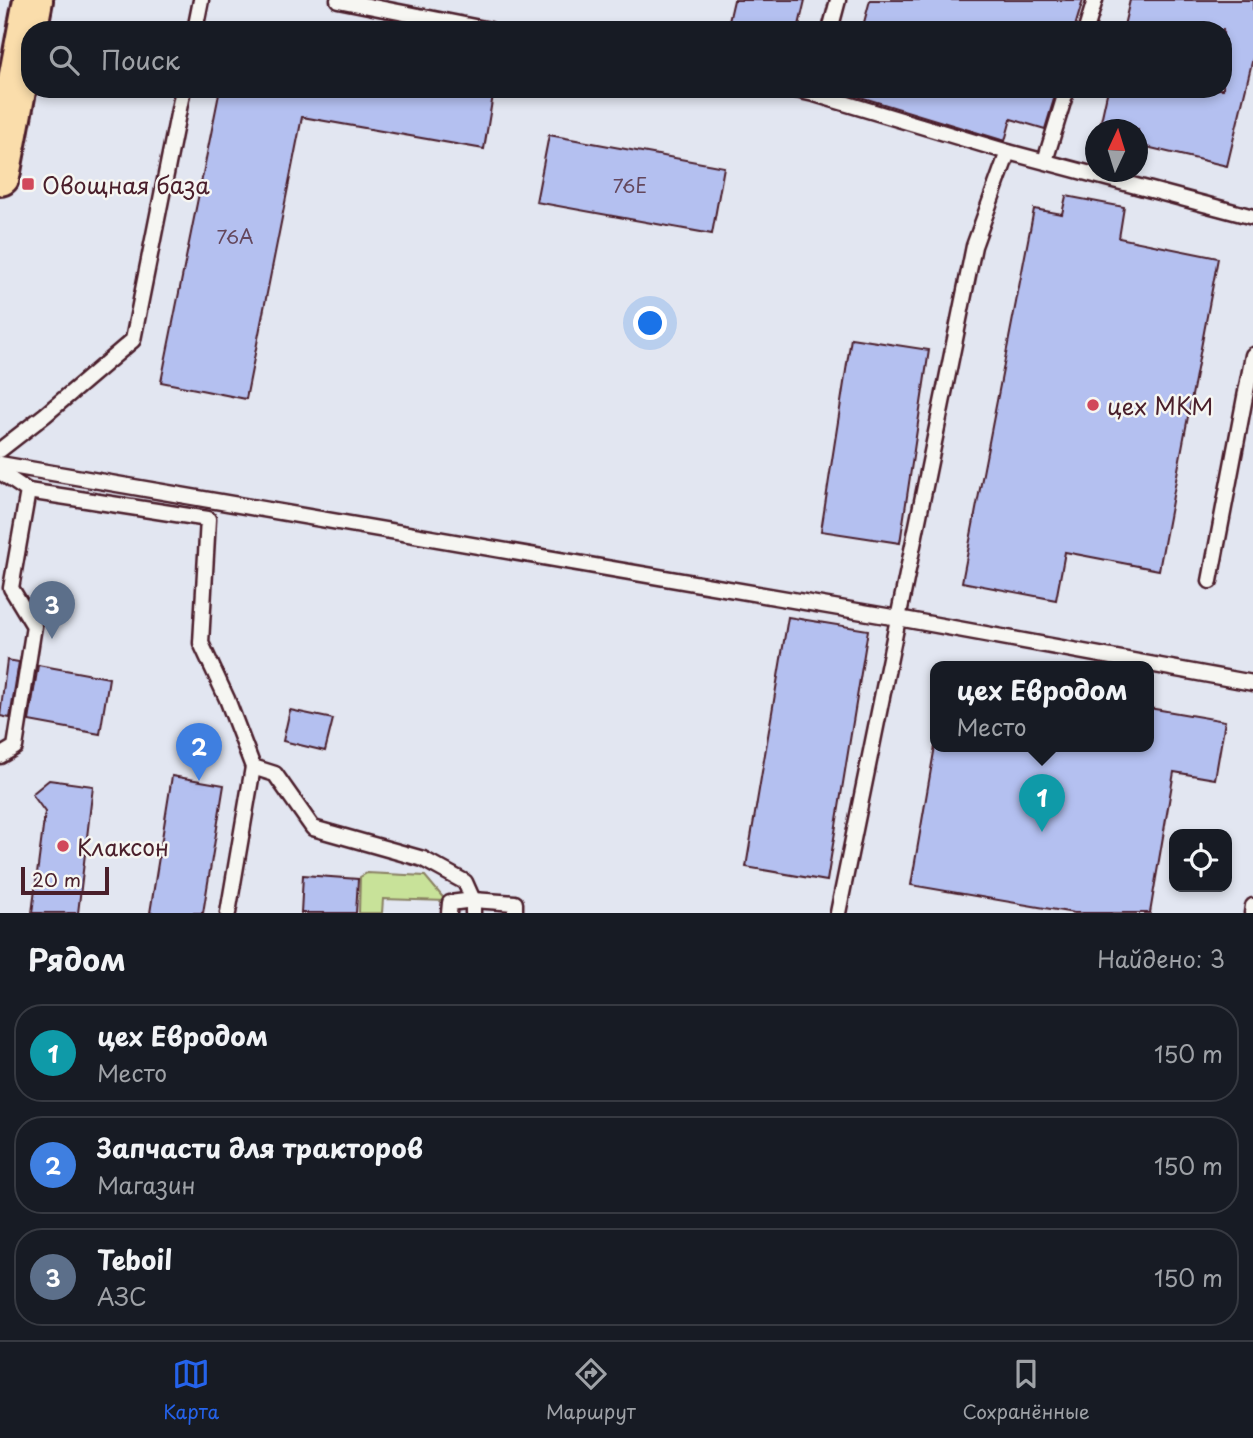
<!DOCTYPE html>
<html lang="ru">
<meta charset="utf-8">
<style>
body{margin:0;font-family:"Playpen Sans",sans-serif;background:#242831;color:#f1f3f6}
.controls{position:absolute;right:21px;bottom:21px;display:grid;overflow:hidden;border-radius:14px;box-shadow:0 4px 10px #0003}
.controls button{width:63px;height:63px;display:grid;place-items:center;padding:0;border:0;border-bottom:2px solid #363941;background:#171b24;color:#f1f3f6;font:35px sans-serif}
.compass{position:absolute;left:1085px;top:119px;width:63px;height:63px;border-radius:50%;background:#171b24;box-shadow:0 4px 10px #0003;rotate:4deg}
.scale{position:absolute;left:21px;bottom:18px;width:88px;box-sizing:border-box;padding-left:7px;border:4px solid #4a1f2b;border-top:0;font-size:19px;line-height:24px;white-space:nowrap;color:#4a1f2b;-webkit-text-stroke:5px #f6f6f2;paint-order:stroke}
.you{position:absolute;left:651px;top:324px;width:24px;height:24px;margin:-18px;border:5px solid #fff;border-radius:50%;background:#1a73e8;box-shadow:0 0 0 10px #1a73e833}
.badge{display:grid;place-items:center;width:46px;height:46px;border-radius:50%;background:#2563eb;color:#fff;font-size:23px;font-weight:700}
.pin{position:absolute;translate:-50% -58px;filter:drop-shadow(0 2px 4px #0008)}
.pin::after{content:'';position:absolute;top:37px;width:24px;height:21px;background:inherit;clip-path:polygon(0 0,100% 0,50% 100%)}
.popup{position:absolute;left:930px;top:661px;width:224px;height:91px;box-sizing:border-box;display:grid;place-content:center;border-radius:14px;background:#171b24;filter:drop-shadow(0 2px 5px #0005);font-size:23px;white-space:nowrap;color:#9ea1a6}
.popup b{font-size:26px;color:#f1f3f6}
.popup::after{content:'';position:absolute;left:50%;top:100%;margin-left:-14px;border:14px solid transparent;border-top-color:#171b24}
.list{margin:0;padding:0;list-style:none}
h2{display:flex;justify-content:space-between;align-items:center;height:91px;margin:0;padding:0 28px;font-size:30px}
h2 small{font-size:23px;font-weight:400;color:#9ea1a6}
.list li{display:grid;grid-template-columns:46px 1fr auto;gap:21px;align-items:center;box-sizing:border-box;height:98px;margin:0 14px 14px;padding:0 14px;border:2px solid #363941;border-radius:28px}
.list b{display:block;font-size:26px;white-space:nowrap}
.list p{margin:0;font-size:23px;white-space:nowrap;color:#9ea1a6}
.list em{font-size:23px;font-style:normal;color:#9ea1a6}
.icon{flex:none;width:38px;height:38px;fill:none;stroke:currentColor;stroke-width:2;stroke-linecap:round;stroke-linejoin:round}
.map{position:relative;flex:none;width:1253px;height:913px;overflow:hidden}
.search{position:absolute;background:#171b24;box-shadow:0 4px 10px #0003;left:21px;right:21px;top:21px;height:77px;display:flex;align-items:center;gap:18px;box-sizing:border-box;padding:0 24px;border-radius:28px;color:#9ea1a6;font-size:26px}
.sheet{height:427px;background:#171b24}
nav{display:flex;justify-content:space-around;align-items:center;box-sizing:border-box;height:98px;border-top:2px solid #363941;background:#171b24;font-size:19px;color:#9ea1a6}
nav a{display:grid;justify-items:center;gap:4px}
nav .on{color:#2563eb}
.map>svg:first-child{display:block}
</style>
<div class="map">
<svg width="1253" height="913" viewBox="0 0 1253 913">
<rect width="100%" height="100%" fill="#e2e6f1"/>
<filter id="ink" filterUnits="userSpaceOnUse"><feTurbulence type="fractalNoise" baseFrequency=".0143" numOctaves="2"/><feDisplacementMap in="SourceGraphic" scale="14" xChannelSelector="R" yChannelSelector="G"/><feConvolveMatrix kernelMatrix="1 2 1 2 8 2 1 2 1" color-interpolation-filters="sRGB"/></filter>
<g filter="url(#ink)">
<path fill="#c8e299" stroke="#898062" stroke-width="2" d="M 367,873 L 425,876 L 446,901 L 383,899 L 382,913 L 359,913 L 360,877 Z"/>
<g fill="#b4c0f0" stroke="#4a1f2b" stroke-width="2">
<path d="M 734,0 L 805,0 L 798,30 L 727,30 Z"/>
<path d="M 870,0 L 1083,0 L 1074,30 L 862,30 Z"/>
<path d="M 1130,0 L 1253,0 L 1253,58 L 1227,166 L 1138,145 L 1138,130 L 1099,130 L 1108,89 L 1223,89 L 1223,30 L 1123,30 Z"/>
<path d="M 220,89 L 494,89 L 484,149 L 302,117 L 246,399 L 161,382 Z"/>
<path d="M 834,89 L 1057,89 L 1045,129 L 1011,119 L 1005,141 Z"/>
<path d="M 549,135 L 724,167 L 712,234 L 536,202 Z"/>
<path d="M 1066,196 L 1124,207 L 1119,238 L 1218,258 L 1159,570 L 1065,552 L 1056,600 L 962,582 L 1034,209 L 1062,214 Z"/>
<path d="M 851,338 L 929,350 L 900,543 L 821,531 Z"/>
<path d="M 788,617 L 868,630 L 827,881 L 746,867 Z"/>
<path d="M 7,660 L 19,662 L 10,718 L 0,716 Z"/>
<path d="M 38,665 L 109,678 L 100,734 L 29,721 Z"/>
<path d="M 1149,708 L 1225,721 L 1215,779 L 1174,772 L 1150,913 L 1074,913 L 911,885 L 935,746 L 1149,746 Z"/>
<path d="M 290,710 L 333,719 L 325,751 L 283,741 Z"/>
<path d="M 172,776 L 224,785 L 203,913 L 150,913 Z"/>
<path d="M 49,780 L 93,786 L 78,913 L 32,913 L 45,812 L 32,794 Z"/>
<path d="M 303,875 L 358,879 L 356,913 L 301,913 Z"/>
</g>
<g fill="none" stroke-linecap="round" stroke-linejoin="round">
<g stroke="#4a1f2b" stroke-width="19">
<g id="service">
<path d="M 338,0 L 490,30"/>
<path d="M 195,30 L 201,0"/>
<path d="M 830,30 L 838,0"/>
<path d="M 1086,30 L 1095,0"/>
<path d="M 792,89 L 814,94 L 1008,152 L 1253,217"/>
<path d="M 1045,161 L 1067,89"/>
<path d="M 0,450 L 45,415 L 133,340 L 183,89"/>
<path d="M 0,464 L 898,618 L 1253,683"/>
<path d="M 0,472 L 28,491 L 11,588 L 34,626 L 15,747 L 0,756"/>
<path d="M 28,491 L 208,519 L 201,643 L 227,699 L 253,767 L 228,913"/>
<path d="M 1210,581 L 1253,355"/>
<path d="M 253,767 L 275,774 L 313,828 L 423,859 L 465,882 L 473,900 L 473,913"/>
<path d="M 449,913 L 450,903 L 473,900 L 515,903 L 515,913"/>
<path d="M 838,913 L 974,246 L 1008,152"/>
<path d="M 1252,913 L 1253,906"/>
</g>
</g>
<g stroke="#4a1f2b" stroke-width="44">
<path id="primary" d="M 0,176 L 33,0"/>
</g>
<use href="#service" stroke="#f6f6f2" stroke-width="14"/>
<use href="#primary" stroke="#faddab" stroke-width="38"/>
</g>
</g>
<g fill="#d1495b" stroke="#f6f6f2" stroke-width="2.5">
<rect x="21" y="177" width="14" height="14" rx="3.5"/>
<circle cx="1093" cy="405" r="7"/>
<circle cx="63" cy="846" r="7"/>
</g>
<g text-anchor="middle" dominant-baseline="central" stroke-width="5" stroke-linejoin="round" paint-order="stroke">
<g font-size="19" fill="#64475c">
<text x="630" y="185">76Е</text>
<text x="235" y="236">76А</text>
</g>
<g font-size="23" fill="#4a1f2b" stroke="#f6f6f2" text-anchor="start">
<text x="42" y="184">Овощная база</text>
<text x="1107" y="405">цех МКМ</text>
<text x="77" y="846">Клаксон</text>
</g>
</g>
</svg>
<div class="controls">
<button><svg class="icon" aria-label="locate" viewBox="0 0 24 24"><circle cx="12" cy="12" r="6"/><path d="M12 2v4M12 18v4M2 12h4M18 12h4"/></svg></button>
</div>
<svg class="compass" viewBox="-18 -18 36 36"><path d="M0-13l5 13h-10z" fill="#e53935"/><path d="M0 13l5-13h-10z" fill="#9ea1a6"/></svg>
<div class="scale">20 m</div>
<div class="you"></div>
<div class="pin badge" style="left:1042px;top:832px;background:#0f9aa8">1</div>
<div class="popup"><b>цех Евродом</b>Место</div>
<div class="pin badge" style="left:199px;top:781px;background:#3f7fe0">2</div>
<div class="pin badge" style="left:52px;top:639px;background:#5c6f8a">3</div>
<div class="search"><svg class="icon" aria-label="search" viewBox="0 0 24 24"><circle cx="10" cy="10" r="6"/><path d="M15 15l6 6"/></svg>Поиск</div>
</div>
<section class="sheet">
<h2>Рядом<small>Найдено: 3</small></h2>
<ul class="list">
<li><span class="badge" style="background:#0f9aa8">1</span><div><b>цех Евродом</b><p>Место</p></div><em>150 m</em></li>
<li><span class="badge" style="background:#3f7fe0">2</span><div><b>Запчасти для тракторов</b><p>Магазин</p></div><em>150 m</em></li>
<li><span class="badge" style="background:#5c6f8a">3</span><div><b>Teboil</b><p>АЗС</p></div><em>150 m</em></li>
</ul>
</section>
<nav>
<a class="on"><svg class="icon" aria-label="map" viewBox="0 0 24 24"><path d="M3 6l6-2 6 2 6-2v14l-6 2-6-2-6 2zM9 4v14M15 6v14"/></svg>Карта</a>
<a><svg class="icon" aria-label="directions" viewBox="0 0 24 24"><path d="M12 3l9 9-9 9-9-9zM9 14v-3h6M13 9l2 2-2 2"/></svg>Маршрут</a>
<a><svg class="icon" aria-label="saved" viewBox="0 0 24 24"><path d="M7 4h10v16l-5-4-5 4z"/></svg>Сохранённые</a>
</nav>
